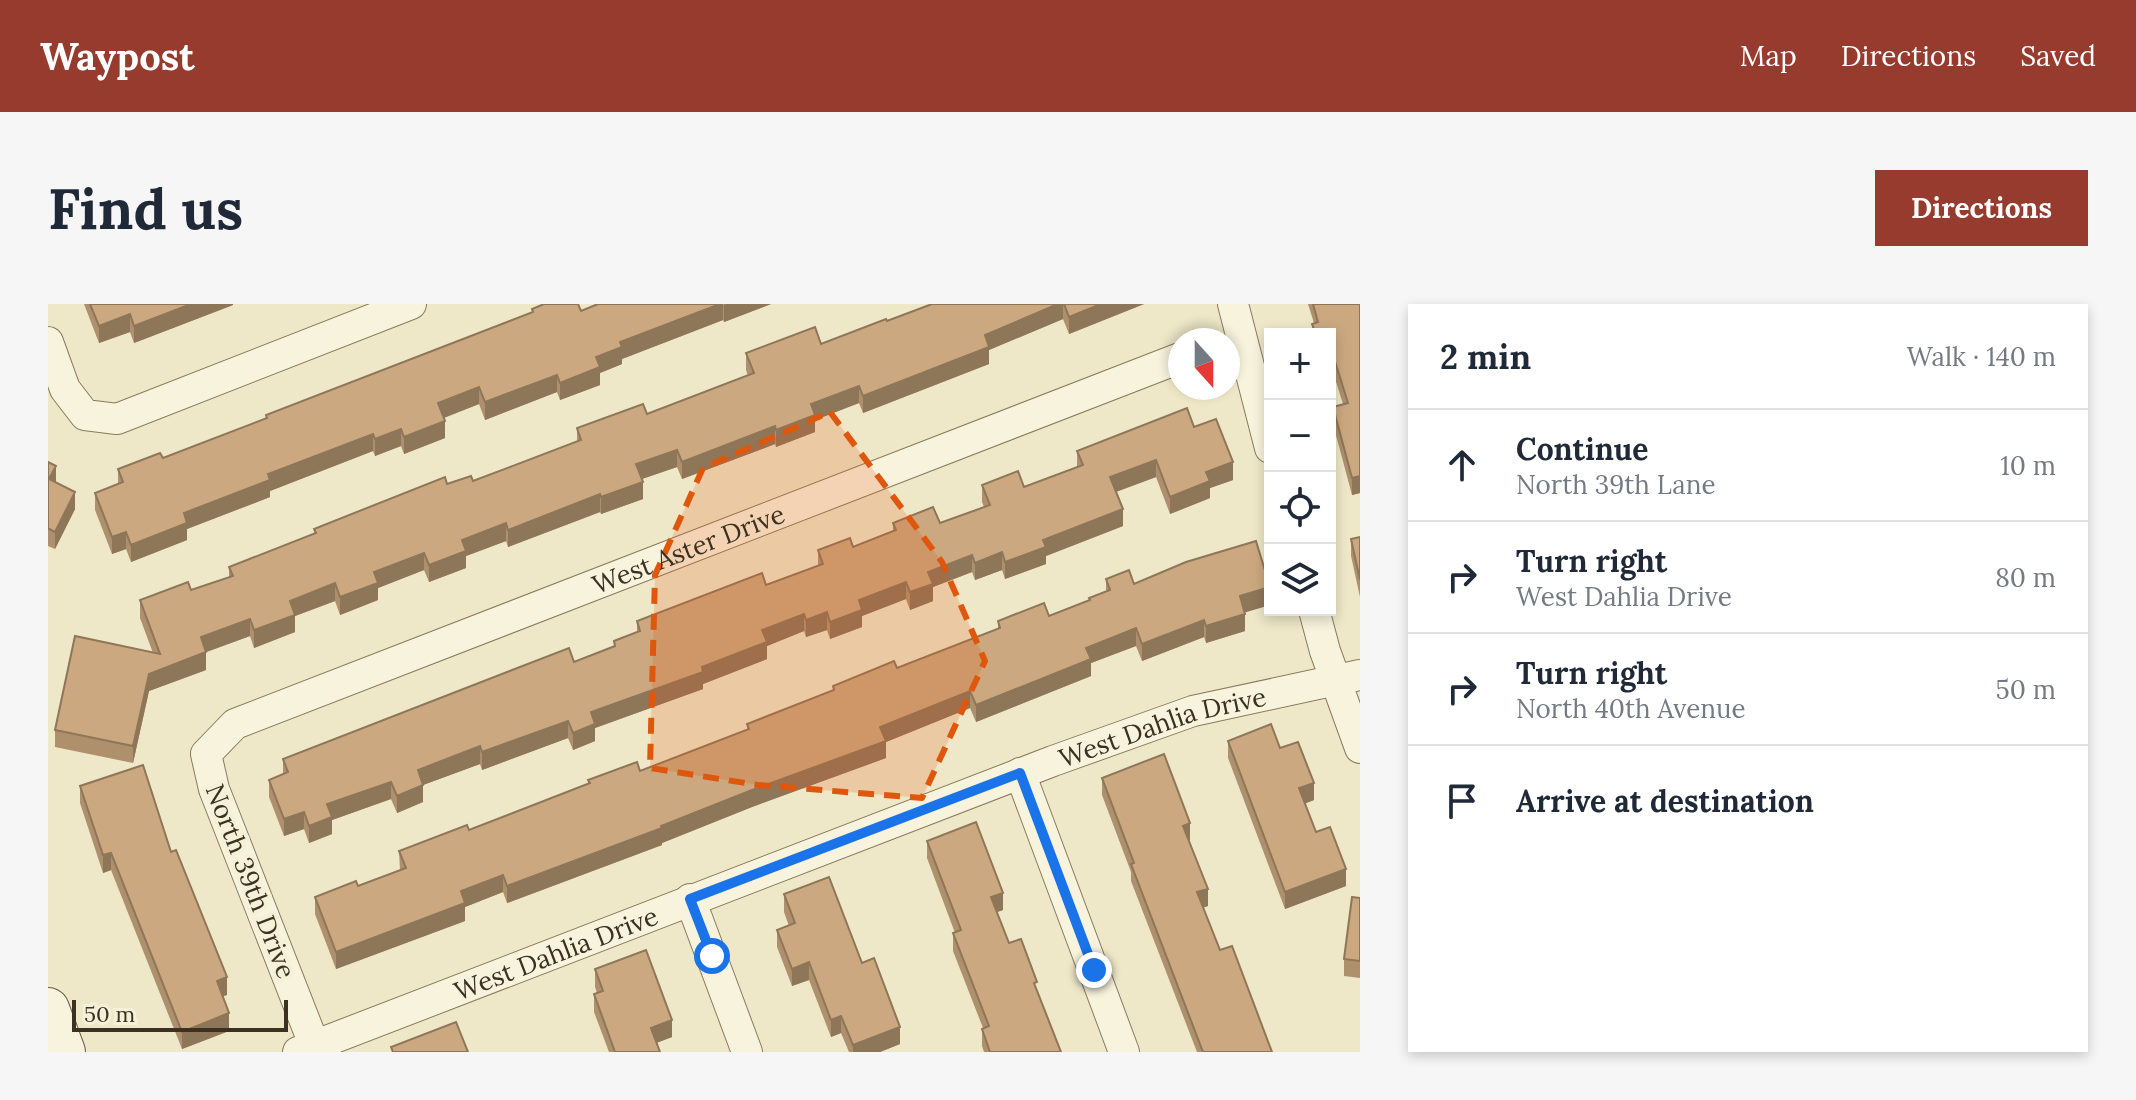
<!DOCTYPE html>
<meta charset="utf-8">
<style>
body{margin:0;font-family:Lora,serif;background:#f6f6f7;color:#1f2937}
.controls{position:absolute;right:24px;top:24px;display:grid;overflow:hidden;border-radius:0px;box-shadow:0 4px 12px #0003}
.controls button{width:72px;height:72px;display:grid;place-items:center;padding:0;border:0;border-bottom:2px solid #e0e1e3;background:#fff;color:#1f2937;font:40px sans-serif}
.compass{position:absolute;left:1120px;top:24px;width:72px;height:72px;border-radius:50%;background:#fff;box-shadow:0 4px 12px #0003;rotate:159deg}
.scale{position:absolute;left:24px;bottom:20px;width:216px;box-sizing:border-box;padding-left:8px;border:4px solid #3b3021;border-top:0;font-size:22px;line-height:28px;white-space:nowrap;color:#3b3021;-webkit-text-stroke:6px #f5f0d8;paint-order:stroke}
.stop{position:absolute;width:24px;height:24px;margin:-18px;border:6px solid #1a73e8;border-radius:50%;background:#fff}
.stop.end{background:#1a73e8;border-color:#fff;box-shadow:0 2px 8px #0008}
.list{margin:0;padding:0;list-style:none}
h2{display:flex;justify-content:space-between;align-items:center;height:104px;margin:0;padding:0 32px;font-size:34px}
h2 small{font-size:26px;font-weight:400;color:#747a83}
.list li{display:grid;grid-template-columns:52px 1fr auto;gap:24px;align-items:center;box-sizing:border-box;height:112px;padding:0 32px;border-top:2px solid #e0e1e3}
.list b{display:block;font-size:30px;white-space:nowrap}
.list p{margin:0;font-size:26px;white-space:nowrap;color:#747a83}
.list em{font-size:26px;font-style:normal;color:#747a83}
.icon{flex:none;width:44px;height:44px;fill:none;stroke:currentColor;stroke-width:2;stroke-linecap:round;stroke-linejoin:round}
.map{position:relative;flex:none;width:1312px;height:748px;overflow:hidden;border-radius:0px}
header{display:flex;align-items:center;gap:48px;box-sizing:border-box;height:112px;padding:0 40px;background:#983b2f;color:#fff}
header strong{font-size:38px}
nav{display:flex;gap:44px;margin-inline-start:auto;font-size:28px}
.intro{display:flex;align-items:center;justify-content:space-between;box-sizing:border-box;height:192px;padding:0 48px}
h1{margin:0;font-size:56px}
.button{padding:20px 36px;border-radius:0px;background:#983b2f;color:#fff;font-size:28px;font-weight:700}
main{display:flex;gap:48px;padding:0 48px}
aside{flex:1;background:#fff;border-radius:0px;box-shadow:0 4px 12px #0003}
.map>svg:first-child{display:block}
</style>
<header>
<strong>Waypost</strong>
<nav><a>Map</a><a>Directions</a><a>Saved</a></nav>
</header>
<div class="intro"><h1>Find us</h1><a class="button">Directions</a></div>
<main>
<div class="map">
<svg width="1312" height="748" viewBox="0 0 1312 748">
<rect width="100%" height="100%" fill="#eee7c8"/>
<g fill="none" stroke-linecap="round" stroke-linejoin="round">
<g stroke="#8a7a5d" stroke-width="32">
<g id="street">
<path d="M 1185,0 L 1222,144"/>
<path d="M 0,38 L 17,85 L 37,111 L 69,115 L 363,0"/>
<path d="M 1266,306 L 1277,347 L 1312,444"/>
<path d="M 972,469 L 1076,748"/>
<path d="M 642,595 L 699,748"/>
<path id="s1" d="M 250,748 L 1005,457 L 1145,407 L 1312,371"/>
<path id="s2" d="M 269,748 L 166,485 L 158,450 L 187,420 L 1132,54"/>
</g>
</g>
<g stroke="#6c5b40" stroke-width="44">
<path id="secondary" d="M 0,705 L 16,748"/>
</g>
<use href="#street" stroke="#f8f3dc" stroke-width="30"/>
<use href="#secondary" stroke="#f8f3dc" stroke-width="42"/>
</g>
<g fill="#af906d">
<path d="M 36,0 L 185,0 L 185,1 L 86,39 L 82,28 L 51,39 Z"/>
<path d="M 550,0 L 723,0 L 676,18 L 675,16 L 574,55 L 574,60 L 552,69 L 552,81 L 512,96 L 509,88 L 437,116 L 431,100 L 396,114 L 397,134 L 356,150 L 353,142 L 327,152 L 325,147 L 222,187 L 222,193 L 139,225 L 139,236 L 83,258 L 78,245 L 64,250 L 47,206 L 47,189 L 70,180 L 70,165 L 115,154 L 218,115 L 218,111 L 484,8 L 484,5 L 533,7 Z"/>
<path d="M 884,0 L 1096,0 L 1021,30 L 1015,15 L 941,46 L 941,60 L 815,109 L 811,99 L 767,116 L 767,128 L 728,143 L 727,140 L 634,175 L 629,163 L 594,175 L 595,195 L 553,210 L 552,208 L 460,243 L 458,237 L 418,252 L 418,264 L 381,278 L 376,266 L 330,284 L 330,296 L 292,311 L 287,297 L 247,312 L 247,328 L 206,344 L 202,332 L 158,348 L 158,366 L 101,387 L 85,459 L 7,443 L 7,426 L 105,349 L 92,314 L 92,296 L 143,286 L 181,273 L 181,263 L 266,230 L 266,225 L 399,180 L 425,177 L 529,137 L 529,124 L 599,110 L 700,72 L 698,66 L 698,49 L 773,40 Z"/>
<path d="M 1260,0 L 1312,0 L 1312,189 L 1304,191 L 1285,120 L 1285,103 L 1295,100 L 1284,65 L 1282,66 L 1282,30 L 1264,30 L 1264,20 L 1266,19 Z"/>
<path d="M 1146,123 L 1185,176 L 1162,184 L 1162,194 L 1122,210 L 1108,173 L 1068,188 L 1075,222 L 998,252 L 998,260 L 957,275 L 954,266 L 927,276 L 924,268 L 885,283 L 885,297 L 862,306 L 858,295 L 814,312 L 814,323 L 782,335 L 779,326 L 758,333 L 756,327 L 719,342 L 719,355 L 655,380 L 655,385 L 547,424 L 547,437 L 525,446 L 520,434 L 434,466 L 432,460 L 375,481 L 375,498 L 349,509 L 343,495 L 284,516 L 284,530 L 261,539 L 256,525 L 236,532 L 221,493 L 221,476 L 235,470 L 235,455 L 526,358 L 566,343 L 566,337 L 589,329 L 589,317 L 718,281 L 770,261 L 770,246 L 805,243 L 845,227 L 845,219 L 892,219 L 936,203 L 934,198 L 934,181 L 976,183 L 1029,163 L 1029,147 Z"/>
<path d="M 0,158 L 8,179 L 27,205 L 7,245 L 0,242 Z"/>
<path d="M 1312,233 L 1312,293 L 1303,252 L 1303,235 Z"/>
<path d="M 1058,275 L 1222,301 L 1196,308 L 1197,327 L 1158,339 L 1156,333 L 1094,357 L 1088,342 L 1043,359 L 1043,372 L 928,418 L 922,404 L 838,438 L 838,454 L 704,503 L 614,539 L 614,541 L 459,599 L 455,588 L 417,603 L 417,617 L 288,665 L 267,610 L 267,593 L 310,582 L 352,566 L 351,547 L 421,526 L 540,480 L 540,476 L 592,467 L 699,426 L 699,420 L 785,387 L 785,382 L 849,364 L 950,325 L 950,317 L 1001,312 L 1041,297 L 1041,294 L 1058,288 Z"/>
<path d="M 1180,437 L 1232,444 L 1266,496 L 1257,499 L 1268,528 L 1298,582 L 1237,605 L 1180,454 Z"/>
<path d="M 1054,474 L 1142,536 L 1141,537 L 1160,602 L 1155,603 L 1172,646 L 1224,748 L 1149,748 L 1083,577 L 1083,568 L 1054,491 Z"/>
<path d="M 32,482 L 123,548 L 179,691 L 175,692 L 181,727 L 134,745 L 63,566 L 55,569 L 32,499 Z"/>
<path d="M 879,537 L 955,606 L 949,608 L 961,639 L 989,686 L 1013,748 L 936,748 L 934,742 L 934,725 L 935,724 L 905,647 L 905,629 L 907,629 L 879,554 Z"/>
<path d="M 736,590 L 814,659 L 852,740 L 832,748 L 801,748 L 793,729 L 783,733 L 761,676 L 744,682 L 729,643 L 729,626 L 741,622 L 736,608 Z"/>
<path d="M 1312,594 L 1312,674 L 1296,672 L 1296,655 Z"/>
<path d="M 547,665 L 624,733 L 608,739 L 612,748 L 561,748 L 546,708 L 546,690 L 549,689 L 547,683 Z"/>
</g>
<g fill="#8e7659">
<path d="M 143,0 L 185,0 L 185,1 L 86,39 L 86,22 Z"/>
<path d="M 672,0 L 675,0 L 675,16 L 574,55 L 574,60 L 552,69 L 552,81 L 512,96 L 512,79 L 548,53 L 572,38 Z"/>
<path d="M 678,0 L 723,0 L 676,18 L 676,1 Z"/>
<path d="M 1010,0 L 1015,0 L 1015,15 L 941,46 L 941,60 L 815,109 L 815,92 L 937,31 Z"/>
<path d="M 1053,0 L 1096,0 L 1021,30 L 1021,13 Z"/>
<path d="M 82,10 L 82,28 L 51,39 L 51,22 Z"/>
<path d="M 1282,48 L 1284,48 L 1284,65 L 1282,66 Z"/>
<path d="M 509,71 L 509,88 L 437,116 L 437,98 Z"/>
<path d="M 811,82 L 811,99 L 767,116 L 767,128 L 728,143 L 728,126 L 763,100 Z"/>
<path d="M 431,83 L 431,100 L 390,116 L 390,99 Z"/>
<path d="M 397,117 L 397,134 L 356,150 L 356,133 Z"/>
<path d="M 727,122 L 727,140 L 634,175 L 634,158 Z"/>
<path d="M 353,125 L 353,142 L 327,152 L 327,135 Z"/>
<path d="M 325,130 L 325,147 L 222,187 L 222,193 L 139,225 L 139,236 L 83,258 L 83,241 L 136,209 L 220,170 Z"/>
<path d="M 629,146 L 629,163 L 588,177 L 588,160 Z"/>
<path d="M 1108,156 L 1108,173 L 1062,190 L 1062,173 Z"/>
<path d="M 1185,158 L 1185,176 L 1162,184 L 1162,194 L 1122,210 L 1122,193 L 1158,168 Z"/>
<path d="M 8,162 L 8,179 L 1,175 Z"/>
<path d="M 1312,172 L 1312,189 L 1304,191 L 1304,174 Z"/>
<path d="M 595,178 L 595,195 L 553,210 L 553,193 Z"/>
<path d="M 27,188 L 27,205 L 7,245 L 7,228 Z"/>
<path d="M 552,190 L 552,208 L 460,243 L 460,226 Z"/>
<path d="M 1075,205 L 1075,222 L 998,252 L 998,260 L 957,275 L 957,258 L 995,236 Z"/>
<path d="M 458,219 L 458,237 L 418,252 L 418,264 L 381,278 L 381,261 L 414,236 Z"/>
<path d="M 78,228 L 78,245 L 64,250 L 64,233 Z"/>
<path d="M 954,248 L 954,266 L 927,276 L 927,259 Z"/>
<path d="M 376,249 L 376,266 L 330,284 L 330,296 L 292,311 L 292,293 L 326,268 Z"/>
<path d="M 924,251 L 924,268 L 885,283 L 885,297 L 862,306 L 862,288 L 880,268 Z"/>
<path d="M 858,278 L 858,295 L 814,312 L 814,323 L 782,335 L 782,318 L 811,296 Z"/>
<path d="M 287,279 L 287,297 L 247,312 L 247,328 L 206,344 L 206,326 L 242,297 Z"/>
<path d="M 1222,283 L 1222,301 L 1192,310 L 1192,292 Z"/>
<path d="M 779,308 L 779,326 L 758,333 L 758,316 Z"/>
<path d="M 756,310 L 756,327 L 719,342 L 719,355 L 655,380 L 655,385 L 547,424 L 547,437 L 525,446 L 525,429 L 543,408 L 654,363 L 714,326 Z"/>
<path d="M 1197,310 L 1197,327 L 1158,339 L 1158,322 Z"/>
<path d="M 202,315 L 202,332 L 153,350 L 153,333 Z"/>
<path d="M 1156,316 L 1156,333 L 1094,357 L 1094,340 Z"/>
<path d="M 1088,324 L 1088,342 L 1043,359 L 1043,372 L 928,418 L 928,401 L 1038,344 Z"/>
<path d="M 158,348 L 158,366 L 101,387 L 85,459 L 85,442 L 101,370 Z"/>
<path d="M 922,387 L 922,404 L 838,438 L 838,454 L 704,503 L 614,539 L 614,541 L 459,599 L 459,582 L 613,522 L 832,423 Z"/>
<path d="M 520,417 L 520,434 L 434,466 L 434,448 Z"/>
<path d="M 432,442 L 432,460 L 375,481 L 375,498 L 349,509 L 349,492 L 370,466 Z"/>
<path d="M 343,478 L 343,495 L 284,516 L 284,530 L 261,539 L 261,522 L 279,500 Z"/>
<path d="M 1266,479 L 1266,496 L 1251,502 L 1251,484 Z"/>
<path d="M 256,508 L 256,525 L 236,532 L 236,515 Z"/>
<path d="M 1142,519 L 1142,536 L 1135,539 L 1135,522 Z"/>
<path d="M 63,549 L 63,566 L 55,569 L 55,551 Z"/>
<path d="M 1298,565 L 1298,582 L 1237,605 L 1237,588 Z"/>
<path d="M 455,571 L 455,588 L 417,603 L 417,617 L 288,665 L 288,648 L 413,587 Z"/>
<path d="M 1160,585 L 1160,602 L 1149,606 L 1149,588 Z"/>
<path d="M 955,589 L 955,606 L 943,610 L 943,593 Z"/>
<path d="M 761,658 L 761,676 L 744,682 L 744,665 Z"/>
<path d="M 179,673 L 179,691 L 169,694 L 169,677 Z"/>
<path d="M 181,709 L 181,727 L 134,745 L 134,728 Z"/>
<path d="M 793,712 L 793,729 L 783,733 L 783,716 Z"/>
<path d="M 624,716 L 624,733 L 603,741 L 603,724 Z"/>
<path d="M 852,723 L 852,740 L 832,748 L 805,748 L 805,741 Z"/>
</g>
<g fill="#cba87f" stroke="#8e7659" stroke-width="2">
<path d="M 42,0 L 143,0 L 86,22 L 82,10 L 51,22 Z"/>
<path d="M 496,0 L 530,0 L 533,7 L 550,0 L 672,0 L 572,38 L 574,43 L 548,53 L 552,63 L 512,79 L 509,71 L 437,98 L 431,83 L 390,99 L 397,117 L 356,133 L 353,125 L 327,135 L 325,130 L 220,170 L 222,176 L 136,209 L 139,219 L 83,241 L 78,228 L 64,233 L 47,189 L 75,178 L 70,165 L 112,149 L 115,154 L 219,114 L 218,111 L 485,8 L 484,5 Z"/>
<path d="M 884,0 L 1010,0 L 937,31 L 941,43 L 815,92 L 811,82 L 763,100 L 767,111 L 728,126 L 727,122 L 634,158 L 629,146 L 588,160 L 595,178 L 553,193 L 552,190 L 460,226 L 458,219 L 414,236 L 418,247 L 381,261 L 376,249 L 326,268 L 330,279 L 292,293 L 287,279 L 242,297 L 247,311 L 206,326 L 202,315 L 153,333 L 158,348 L 101,370 L 85,442 L 7,426 L 27,332 L 112,350 L 92,296 L 140,278 L 143,286 L 185,272 L 181,263 L 268,229 L 266,225 L 397,173 L 399,180 L 423,172 L 425,177 L 533,136 L 529,124 L 595,100 L 599,110 L 706,69 L 698,49 L 767,23 L 773,40 L 838,15 L 839,17 Z"/>
<path d="M 1016,0 L 1053,0 L 1021,13 Z"/>
<path d="M 1265,0 L 1312,0 L 1312,172 L 1304,174 L 1285,103 L 1300,99 L 1284,48 L 1282,48 L 1282,30 L 1268,30 L 1264,20 L 1270,18 Z"/>
<path d="M 1139,104 L 1146,123 L 1168,115 L 1185,158 L 1158,168 L 1162,177 L 1122,193 L 1108,156 L 1062,173 L 1075,205 L 995,236 L 998,243 L 957,258 L 954,248 L 927,259 L 924,251 L 880,268 L 885,280 L 862,288 L 858,278 L 811,296 L 814,306 L 782,318 L 779,308 L 758,316 L 756,310 L 714,326 L 719,338 L 654,363 L 655,368 L 543,408 L 547,420 L 525,429 L 520,417 L 434,448 L 432,442 L 370,466 L 375,481 L 349,492 L 343,478 L 279,500 L 284,513 L 261,522 L 256,508 L 236,515 L 221,476 L 240,468 L 235,455 L 521,344 L 526,358 L 567,342 L 566,337 L 592,327 L 589,317 L 714,269 L 718,281 L 775,260 L 770,246 L 802,234 L 805,243 L 848,226 L 845,219 L 885,203 L 892,219 L 942,201 L 934,181 L 970,167 L 976,183 L 1035,161 L 1029,147 Z"/>
<path d="M 0,158 L 8,162 L 1,175 L 27,188 L 7,228 L 0,224 Z"/>
<path d="M 1312,233 L 1312,276 L 1303,235 Z"/>
<path d="M 1208,237 L 1222,283 L 1192,292 L 1197,310 L 1158,322 L 1156,316 L 1094,340 L 1088,324 L 1038,344 L 1043,355 L 928,401 L 922,387 L 832,423 L 838,437 L 704,486 L 613,522 L 614,524 L 459,582 L 455,571 L 413,587 L 417,599 L 288,648 L 267,593 L 308,577 L 310,582 L 358,564 L 351,547 L 419,521 L 421,526 L 542,479 L 540,476 L 589,458 L 592,467 L 701,425 L 699,420 L 786,386 L 785,382 L 846,357 L 849,364 L 952,324 L 950,317 L 996,299 L 1001,312 L 1042,296 L 1041,294 L 1062,286 L 1058,275 L 1081,266 L 1086,280 L 1138,258 Z"/>
<path d="M 1223,420 L 1232,444 L 1250,438 L 1266,479 L 1251,484 L 1268,528 L 1282,523 L 1298,565 L 1237,588 L 1180,437 Z"/>
<path d="M 1116,450 L 1142,519 L 1135,522 L 1160,585 L 1149,588 L 1172,646 L 1184,642 L 1224,748 L 1155,748 L 1083,560 L 1086,559 L 1054,474 Z"/>
<path d="M 95,461 L 123,548 L 128,546 L 179,673 L 169,677 L 181,709 L 134,728 L 63,549 L 55,551 L 32,482 Z"/>
<path d="M 928,518 L 955,589 L 943,593 L 961,639 L 973,635 L 989,678 L 986,679 L 1013,748 L 942,748 L 934,725 L 941,722 L 905,629 L 913,626 L 879,537 Z"/>
<path d="M 781,573 L 814,659 L 826,654 L 852,723 L 805,741 L 793,712 L 783,716 L 761,658 L 744,665 L 729,626 L 747,619 L 736,590 Z"/>
<path d="M 1304,593 L 1312,594 L 1312,657 L 1296,655 Z"/>
<path d="M 598,646 L 624,716 L 603,724 L 612,748 L 567,748 L 546,690 L 555,687 L 547,665 Z"/>
<path d="M 408,718 L 420,748 L 345,748 L 343,743 Z"/>
</g>
<g fill="none" stroke-linecap="round" stroke-linejoin="round">
<path stroke="#1a73e8" stroke-width="10" d="M 664,652 L 642,595 L 972,469 L 1046,666"/>
</g>
<path fill="#df570d" fill-opacity="0.2" stroke="#df570d" stroke-width="6" stroke-dasharray="16 10" stroke-linejoin="round" d="M 782,108 L 894,258 L 937,357 L 874,494 L 710,481 L 602,464 L 607,271 L 655,164 Z"/>
<g text-anchor="middle" dominant-baseline="central" stroke-width="8" stroke-linejoin="round" paint-order="stroke">
<g font-size="26" fill="#3b3021" stroke="#f5f0d8">
<text stroke="none"><textPath href="#s2" startOffset="846">West Aster Drive</textPath></text>
<text stroke="none"><textPath href="#s1" startOffset="924">West Dahlia Drive</textPath></text>
<text transform="translate(203 577) rotate(69)">North 39th Drive</text>
<text stroke="none"><textPath href="#s1" startOffset="276">West Dahlia Drive</textPath></text>
</g>
</g>
</svg>
<div class="controls">
<button>+</button>
<button>−</button>
<button><svg class="icon" aria-label="locate" viewBox="0 0 24 24"><circle cx="12" cy="12" r="6"/><path d="M12 2v4M12 18v4M2 12h4M18 12h4"/></svg></button>
<button><svg class="icon" aria-label="layers" viewBox="0 0 24 24"><path d="M12 4l9 5-9 5-9-5zM3 14l9 5 9-5"/></svg></button>
</div>
<svg class="compass" viewBox="-18 -18 36 36"><path d="M0-13l5 13h-10z" fill="#e53935"/><path d="M0 13l5-13h-10z" fill="#747a83"/></svg>
<div class="scale">50 m</div>
<div class="stop" style="left:664px;top:652px"></div>
<div class="stop end" style="left:1046px;top:666px"></div>
</div>
<aside>
<h2>2 min<small>Walk · 140 m</small></h2>
<ul class="list">
<li><svg class="icon" aria-label="ahead" viewBox="0 0 24 24"><path d="M12 20V5M6 11l6-6 6 6"/></svg><div><b>Continue</b><p>North 39th Lane</p></div><em>10 m</em></li>
<li><svg class="icon" aria-label="right" viewBox="0 0 24 24"><path d="M7 20v-9h11M14 6l5 5-5 5"/></svg><div><b>Turn right</b><p>West Dahlia Drive</p></div><em>80 m</em></li>
<li><svg class="icon" aria-label="right" viewBox="0 0 24 24"><path d="M7 20v-9h11M14 6l5 5-5 5"/></svg><div><b>Turn right</b><p>North 40th Avenue</p></div><em>50 m</em></li>
<li><svg class="icon" aria-label="arrive" viewBox="0 0 24 24"><path d="M6 21V4h12l-3 4 3 4H6"/></svg><div><b>Arrive at destination</b></div></li>
</ul>
</aside>
</main>
